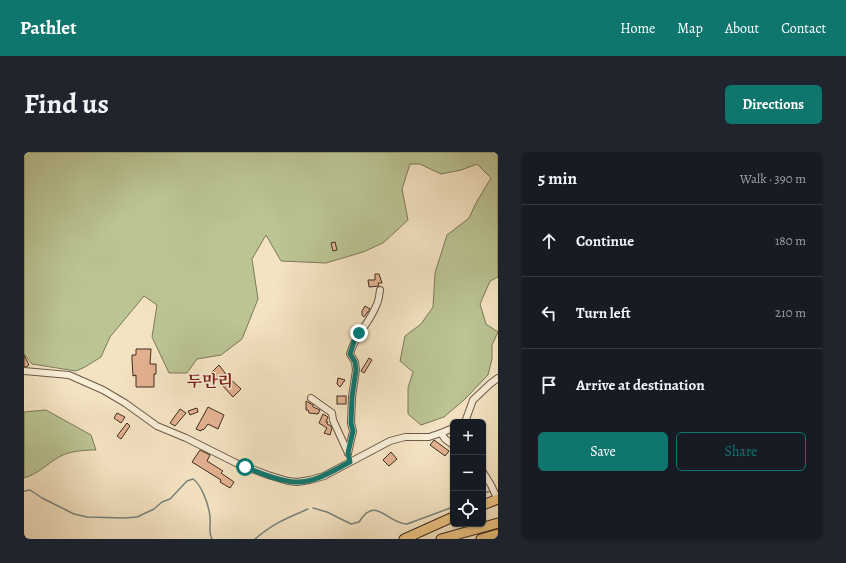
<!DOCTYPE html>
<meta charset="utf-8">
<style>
body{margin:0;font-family:Alegreya,"Noto Serif KR",serif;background:#20242c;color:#f1f3f6}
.controls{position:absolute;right:12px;bottom:12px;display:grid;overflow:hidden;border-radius:6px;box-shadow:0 1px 3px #0004}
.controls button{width:36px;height:36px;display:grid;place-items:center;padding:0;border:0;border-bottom:1px solid #363941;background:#171b24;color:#f1f3f6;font:20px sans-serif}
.stop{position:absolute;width:12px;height:12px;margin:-9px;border:3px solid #0f766e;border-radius:50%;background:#fff}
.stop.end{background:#0f766e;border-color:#fff;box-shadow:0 1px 4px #0008}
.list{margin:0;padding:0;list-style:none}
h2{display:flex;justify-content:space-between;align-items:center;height:52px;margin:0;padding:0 16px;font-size:17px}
h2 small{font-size:13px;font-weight:400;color:#9ea1a6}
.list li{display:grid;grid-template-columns:26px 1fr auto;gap:12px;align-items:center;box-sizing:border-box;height:72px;padding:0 16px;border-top:1px solid #363941}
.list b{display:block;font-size:15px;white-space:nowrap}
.list em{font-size:13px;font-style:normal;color:#9ea1a6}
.actions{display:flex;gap:8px;padding:12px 16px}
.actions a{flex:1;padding:9px 0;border:1px solid #0f766e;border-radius:6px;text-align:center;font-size:14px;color:#0f766e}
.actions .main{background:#0f766e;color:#fff}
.icon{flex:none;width:22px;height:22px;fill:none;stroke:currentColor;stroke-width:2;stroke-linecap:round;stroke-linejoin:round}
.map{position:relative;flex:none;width:474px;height:387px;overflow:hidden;border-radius:6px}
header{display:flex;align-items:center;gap:24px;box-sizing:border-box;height:56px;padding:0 20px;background:#0f766e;color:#fff}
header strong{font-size:19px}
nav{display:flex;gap:22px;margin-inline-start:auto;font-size:14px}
.intro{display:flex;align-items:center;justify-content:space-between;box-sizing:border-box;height:96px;padding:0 24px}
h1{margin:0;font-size:28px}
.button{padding:10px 18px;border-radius:6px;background:#0f766e;color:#fff;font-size:14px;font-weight:700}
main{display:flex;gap:24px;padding:0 24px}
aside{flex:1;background:#171b24;border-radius:6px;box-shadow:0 1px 3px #0004}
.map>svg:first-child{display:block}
</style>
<header>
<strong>Pathlet</strong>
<nav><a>Home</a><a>Map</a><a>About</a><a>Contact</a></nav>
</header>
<div class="intro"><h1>Find us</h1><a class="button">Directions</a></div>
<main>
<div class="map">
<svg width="474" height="387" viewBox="0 0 474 387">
<rect width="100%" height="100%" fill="#f4e3c2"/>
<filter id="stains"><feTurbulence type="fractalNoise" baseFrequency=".005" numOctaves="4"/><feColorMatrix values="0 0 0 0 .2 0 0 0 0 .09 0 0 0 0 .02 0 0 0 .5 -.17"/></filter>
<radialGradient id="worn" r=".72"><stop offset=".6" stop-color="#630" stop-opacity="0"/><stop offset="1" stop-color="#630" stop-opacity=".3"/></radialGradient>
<g fill="#bbc493" stroke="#7c7858">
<path d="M 0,0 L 474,0 L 474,125 L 466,129 L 456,152 L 462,172 L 474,180 L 468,193 L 468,207 L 464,223 L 440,248 L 420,265 L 397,273 L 384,262 L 384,236 L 389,220 L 376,209 L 381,184 L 397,172 L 409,155 L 411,121 L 423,83 L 445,66 L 452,51 L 467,26 L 453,12 L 437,18 L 417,22 L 396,12 L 386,12 L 378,37 L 384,68 L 359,91 L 339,100 L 302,111 L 257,109 L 242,83 L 228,107 L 234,147 L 218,187 L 197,203 L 173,207 L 163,221 L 145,221 L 128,185 L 133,153 L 120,144 L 86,185 L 77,205 L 61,215 L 52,219 L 8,212 L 0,202 Z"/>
<path d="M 22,258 L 67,283 L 72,298 C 62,298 44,299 35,305 C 23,312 14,322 0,326 L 0,260 Z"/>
</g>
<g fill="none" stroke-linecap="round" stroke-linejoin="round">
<g stroke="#77837c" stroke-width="1.5">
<path d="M 0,339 L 6,338 L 18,346 L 50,362 L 63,365 L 100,366 L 113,365 L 130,357 L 138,350 L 146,347 L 163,329 L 169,327 C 178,333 185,354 186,365 C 187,373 184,380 188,387"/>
<path d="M 459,341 L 468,339"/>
<path d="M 289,356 L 303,360 L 327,372 L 335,370 C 352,343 362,371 383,372 L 429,355"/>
<path d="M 231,387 C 250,371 261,367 284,357"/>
</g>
</g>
<g fill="#e4b291" stroke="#3e2b1e">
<path d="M 311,90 L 313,98 L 309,99 L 307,91 Z"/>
<path d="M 351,122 L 355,122 L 358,131 L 354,131 L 355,134 L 345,135 L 344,128 L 351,128 Z"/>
<path d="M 341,154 L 346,157 L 340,165 L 338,163 L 338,159 Z"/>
<path d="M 112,197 L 127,197 L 126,212 L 132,212 L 132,222 L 130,222 L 130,235 L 112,235 L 112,223 L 109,224 L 108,208 L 108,203 L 112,203 Z"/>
<path d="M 0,203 L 5,213 L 2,215 L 0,215 Z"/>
<path d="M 345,206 L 348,208 L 340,221 L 337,219 Z"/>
<path d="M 195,213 L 204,225 L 217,237 L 209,245 L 187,221 Z"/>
<path d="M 314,226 L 321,228 L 316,235 L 313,232 Z"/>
<rect x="313" y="244" width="9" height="8"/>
<path d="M 282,249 L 289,253 L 289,255 L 296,258 L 294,262 L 285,261 L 284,258 L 282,258 Z"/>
<path d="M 184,255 L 200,263 L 194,277 L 184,272 L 181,276 L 179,278 L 178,277 L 177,279 L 172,277 Z"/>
<path d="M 173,256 L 174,260 L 166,263 L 164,259 Z"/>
<path d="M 156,257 L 162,261 L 151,274 L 146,271 Z"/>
<path d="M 93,261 L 101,265 L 97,271 L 90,266 Z"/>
<path d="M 299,262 L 304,265 L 302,270 L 304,270 L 303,272 L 307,274 L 308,276 L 306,283 L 300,281 L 303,276 L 295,271 Z"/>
<path d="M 103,271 L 106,274 L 97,287 L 93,284 Z"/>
<path d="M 410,288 L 425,299 L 421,304 L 406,293 Z"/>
<path d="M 176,298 L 186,303 L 183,309 L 199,319 L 197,321 L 210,330 L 206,336 L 196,330 L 197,328 L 168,310 Z"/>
<path d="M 367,300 L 373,307 L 365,314 L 359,308 Z"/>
</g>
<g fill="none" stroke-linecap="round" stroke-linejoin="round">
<g stroke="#6c5947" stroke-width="8">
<g id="minor">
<path d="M 0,219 L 45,223 L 79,238 L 101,251 L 133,274 L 162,286 L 212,311 L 244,323 L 264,329 L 273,330 L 286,328 L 300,324 L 366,289 L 381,285 L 405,285 L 417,281 L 421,287 L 429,293"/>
<path d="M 287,246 L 308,261 L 309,268 L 324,301"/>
<path d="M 441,270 L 449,248 L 466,232 L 474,226"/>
<path d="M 417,281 L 429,276"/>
<path d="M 324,301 L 329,279 L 327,271 L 328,245 L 332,218 L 331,210 L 326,202 C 331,183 345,172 352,154 C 355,149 355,144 356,138"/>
<path d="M 459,320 L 467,333 L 474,348"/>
</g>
</g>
<g stroke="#3e2b1e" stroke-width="11">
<g id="highway">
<path d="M 459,353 L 474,347"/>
<path d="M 380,387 L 429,365"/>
<path d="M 417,387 L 474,371"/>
<path d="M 457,387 L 474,382"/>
</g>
</g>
<use href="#minor" stroke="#f8edd7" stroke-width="6"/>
<use href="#highway" stroke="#eac281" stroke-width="9"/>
</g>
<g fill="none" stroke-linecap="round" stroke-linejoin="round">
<path stroke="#0f766e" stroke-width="5" d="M 221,315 C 237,321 254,329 271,330 C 291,331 310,318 326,310 L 324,301 L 329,279 L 327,271 L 328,245 L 332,218 L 331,210 L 326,202 L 330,190 L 335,181"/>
</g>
<g text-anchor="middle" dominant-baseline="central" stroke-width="3" stroke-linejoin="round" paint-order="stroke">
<g font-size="16" font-weight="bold" fill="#7a1f14" stroke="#f8edd7">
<text x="186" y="230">두만리</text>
</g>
</g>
<rect width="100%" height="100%" filter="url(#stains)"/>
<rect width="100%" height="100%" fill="url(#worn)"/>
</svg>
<div class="controls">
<button>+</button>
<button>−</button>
<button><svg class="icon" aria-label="locate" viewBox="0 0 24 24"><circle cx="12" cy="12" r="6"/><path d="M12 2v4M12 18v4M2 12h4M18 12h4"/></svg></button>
</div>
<div class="stop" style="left:221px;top:315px"></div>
<div class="stop end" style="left:335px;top:181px"></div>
</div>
<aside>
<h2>5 min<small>Walk · 390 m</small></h2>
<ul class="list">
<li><svg class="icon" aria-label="ahead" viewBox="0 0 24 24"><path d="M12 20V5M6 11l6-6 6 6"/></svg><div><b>Continue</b></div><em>180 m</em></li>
<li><svg class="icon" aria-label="left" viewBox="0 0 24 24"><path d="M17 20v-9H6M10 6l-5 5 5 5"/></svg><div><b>Turn left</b></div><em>210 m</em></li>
<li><svg class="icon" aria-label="arrive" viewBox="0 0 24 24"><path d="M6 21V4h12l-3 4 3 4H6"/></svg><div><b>Arrive at destination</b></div></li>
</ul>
<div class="actions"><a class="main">Save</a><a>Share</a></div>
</aside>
</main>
